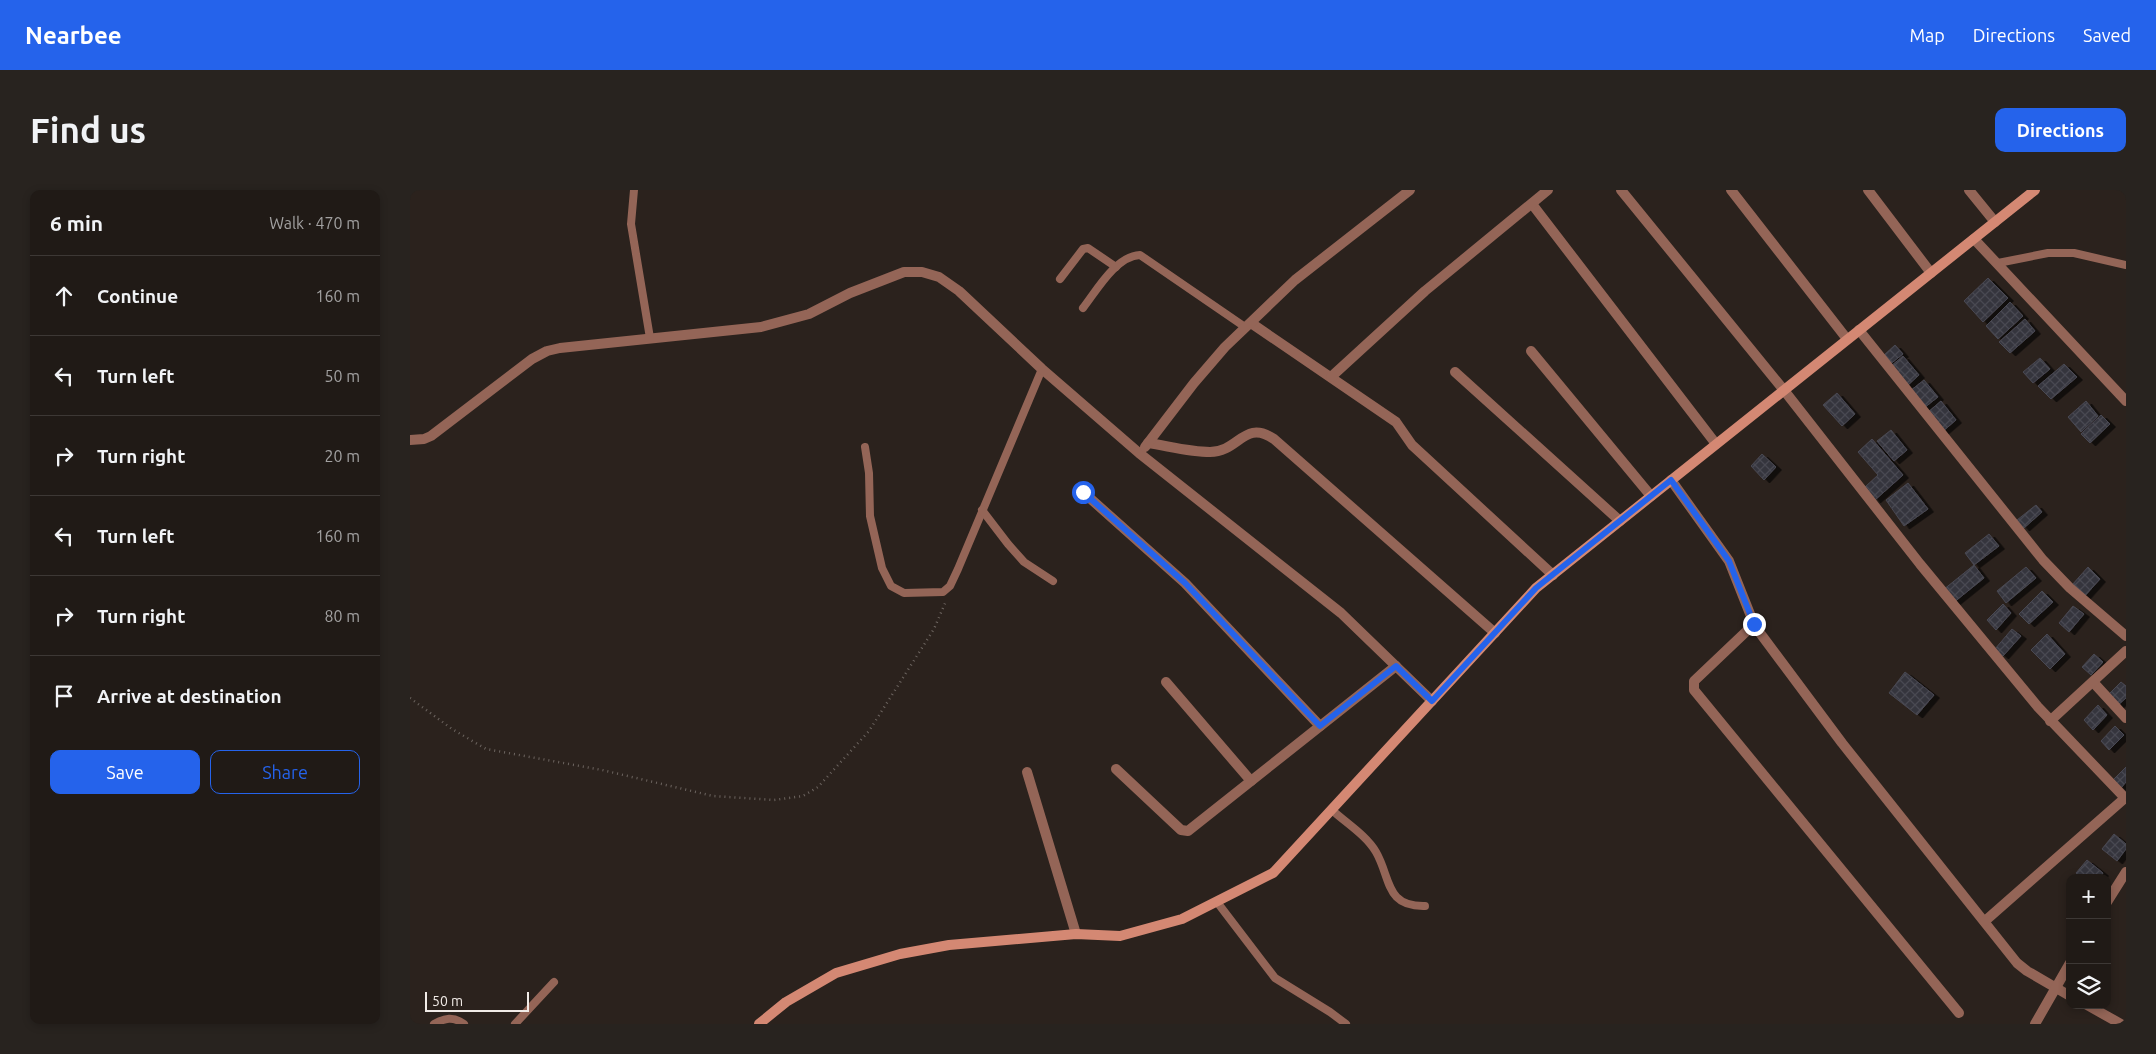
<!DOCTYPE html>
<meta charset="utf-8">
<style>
body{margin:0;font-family:Ubuntu,sans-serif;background:#28231f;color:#f1f3f6}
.controls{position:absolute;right:15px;bottom:15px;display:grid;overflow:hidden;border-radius:10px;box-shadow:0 2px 8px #0003}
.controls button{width:45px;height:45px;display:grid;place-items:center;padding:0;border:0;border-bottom:1px solid #3d3835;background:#201a16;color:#f1f3f6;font:25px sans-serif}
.scale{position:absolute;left:15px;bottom:12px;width:104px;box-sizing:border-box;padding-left:5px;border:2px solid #f1ebe7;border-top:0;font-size:14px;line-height:18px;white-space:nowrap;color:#f1ebe7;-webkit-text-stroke:4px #2b221d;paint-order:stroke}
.stop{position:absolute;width:15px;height:15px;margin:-11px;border:4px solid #2563eb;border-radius:50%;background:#fff}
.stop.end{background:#2563eb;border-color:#fff;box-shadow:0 1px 5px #0008}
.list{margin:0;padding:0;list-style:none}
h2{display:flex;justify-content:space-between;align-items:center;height:65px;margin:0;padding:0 20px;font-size:21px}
h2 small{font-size:16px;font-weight:400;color:#a2a1a1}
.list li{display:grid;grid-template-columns:32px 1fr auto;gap:15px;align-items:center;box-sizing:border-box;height:80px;padding:0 20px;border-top:1px solid #3d3835}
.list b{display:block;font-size:19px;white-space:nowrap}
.list em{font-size:16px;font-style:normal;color:#a2a1a1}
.actions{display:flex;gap:10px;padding:15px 20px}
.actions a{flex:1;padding:11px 0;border:1px solid #2563eb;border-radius:10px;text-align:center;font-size:18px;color:#2563eb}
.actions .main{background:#2563eb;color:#fff}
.icon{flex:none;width:28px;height:28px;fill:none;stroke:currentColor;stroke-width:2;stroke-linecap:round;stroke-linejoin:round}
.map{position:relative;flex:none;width:1716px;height:834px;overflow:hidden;border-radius:10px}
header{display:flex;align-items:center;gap:30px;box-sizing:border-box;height:70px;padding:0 25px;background:#2563eb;color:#fff}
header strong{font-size:24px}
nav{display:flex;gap:28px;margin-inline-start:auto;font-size:18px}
.intro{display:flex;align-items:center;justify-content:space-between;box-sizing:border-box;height:120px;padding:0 30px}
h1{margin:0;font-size:35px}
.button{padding:12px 22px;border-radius:10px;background:#2563eb;color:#fff;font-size:18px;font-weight:700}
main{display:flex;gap:30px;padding:0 30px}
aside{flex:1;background:#201a16;border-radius:10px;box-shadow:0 2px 8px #0003}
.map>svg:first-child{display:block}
</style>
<header>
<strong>Nearbee</strong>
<nav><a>Map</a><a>Directions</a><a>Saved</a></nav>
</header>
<div class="intro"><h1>Find us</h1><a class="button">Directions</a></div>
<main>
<aside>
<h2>6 min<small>Walk · 470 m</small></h2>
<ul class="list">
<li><svg class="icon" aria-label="ahead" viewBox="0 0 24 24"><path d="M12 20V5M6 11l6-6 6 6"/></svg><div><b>Continue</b></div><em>160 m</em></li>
<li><svg class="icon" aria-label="left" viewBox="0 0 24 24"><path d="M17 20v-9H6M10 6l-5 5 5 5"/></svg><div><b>Turn left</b></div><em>50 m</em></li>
<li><svg class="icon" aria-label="right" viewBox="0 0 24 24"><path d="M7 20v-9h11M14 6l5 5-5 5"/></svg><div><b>Turn right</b></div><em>20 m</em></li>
<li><svg class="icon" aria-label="left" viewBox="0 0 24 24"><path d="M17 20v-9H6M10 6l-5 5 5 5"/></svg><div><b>Turn left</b></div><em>160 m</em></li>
<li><svg class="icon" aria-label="right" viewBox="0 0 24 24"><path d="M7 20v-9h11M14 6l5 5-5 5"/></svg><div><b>Turn right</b></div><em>80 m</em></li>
<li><svg class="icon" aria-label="arrive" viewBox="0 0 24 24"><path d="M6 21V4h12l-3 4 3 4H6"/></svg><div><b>Arrive at destination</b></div></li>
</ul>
<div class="actions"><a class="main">Save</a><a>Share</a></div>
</aside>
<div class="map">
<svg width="1716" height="834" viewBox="0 0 1716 834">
<defs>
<pattern id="building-cross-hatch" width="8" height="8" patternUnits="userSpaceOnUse" patternTransform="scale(1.25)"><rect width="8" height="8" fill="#35353e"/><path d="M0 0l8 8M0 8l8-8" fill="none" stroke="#494951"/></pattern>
<filter id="shadow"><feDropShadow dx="5.5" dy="3" stdDeviation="0" flood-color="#0009"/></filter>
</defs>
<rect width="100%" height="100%" fill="#2b221d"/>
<g fill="url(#building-cross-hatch)" stroke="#494852" filter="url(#shadow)">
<path d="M 1578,88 L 1598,108 L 1573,132 L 1554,111 Z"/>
<path d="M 1600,112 L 1613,126 L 1588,149 L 1576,136 Z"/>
<path d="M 1615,129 L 1625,141 L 1600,163 L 1589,152 Z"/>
<path d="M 1485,155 L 1493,164 L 1479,175 L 1473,166 Z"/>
<path d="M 1493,166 L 1509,185 L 1497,196 L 1480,177 Z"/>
<path d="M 1630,168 L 1640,179 L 1623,193 L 1613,182 Z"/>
<path d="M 1654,174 L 1667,187 L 1641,209 L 1628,196 Z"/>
<path d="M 1514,190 L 1528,207 L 1514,218 L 1500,201 Z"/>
<path d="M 1427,203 L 1445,224 L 1432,236 L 1413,215 Z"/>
<path d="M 1531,211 L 1546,230 L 1532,242 L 1517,223 Z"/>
<path d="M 1676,211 L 1688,226 L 1671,242 L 1658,227 Z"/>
<path d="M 1691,225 L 1700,234 L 1680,253 L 1671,244 Z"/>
<path d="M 1481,240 L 1497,260 L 1484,271 L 1467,251 Z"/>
<path d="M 1462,249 L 1493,285 L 1465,310 L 1455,297 L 1468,285 L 1448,262 Z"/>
<path d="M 1352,264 L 1366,277 L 1354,290 L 1341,276 Z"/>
<path d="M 1498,293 L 1518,319 L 1494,336 L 1476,310 Z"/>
<path d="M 1626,315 L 1632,322 L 1614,338 L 1607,330 Z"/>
<path d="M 1579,344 L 1589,356 L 1564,375 L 1555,363 Z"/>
<path d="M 1564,375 L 1574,388 L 1543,413 L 1533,400 Z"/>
<path d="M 1616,377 L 1626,388 L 1596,413 L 1587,401 Z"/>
<path d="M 1678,377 L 1690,389 L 1673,408 L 1662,395 Z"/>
<path d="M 1632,401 L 1643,412 L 1619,434 L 1609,424 Z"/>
<path d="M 1593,414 L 1601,423 L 1586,440 L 1577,430 Z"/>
<path d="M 1663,416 L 1674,424 L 1659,442 L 1649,433 Z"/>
<path d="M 1602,439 L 1611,446 L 1593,466 L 1585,459 Z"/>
<path d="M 1637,444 L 1655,464 L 1640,479 L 1621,460 Z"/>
<path d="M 1684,464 L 1693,472 L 1681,485 L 1672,477 Z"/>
<path d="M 1495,482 L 1524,505 L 1507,525 L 1479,503 Z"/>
<path d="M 1711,492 L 1716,496 L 1716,508 L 1707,516 L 1697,506 Z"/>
<path d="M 1688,515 L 1697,525 L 1683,540 L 1674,530 Z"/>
<path d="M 1705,536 L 1714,545 L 1699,560 L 1691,551 Z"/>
<path d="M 1716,577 L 1716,592 L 1711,598 L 1703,590 Z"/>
<path d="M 1704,644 L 1716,654 L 1716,659 L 1707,671 L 1692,659 Z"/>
<path d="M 1677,670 L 1693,683 L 1689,688 L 1672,688 L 1666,683 Z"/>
</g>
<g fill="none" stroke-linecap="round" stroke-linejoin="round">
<path stroke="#6d6560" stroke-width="2.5" stroke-dasharray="1 4" stroke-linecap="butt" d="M 0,508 L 42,539 L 76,559 L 192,580 L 303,606 L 364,610 L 393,606 L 408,597 L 459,541 L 524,439 L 536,411"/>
<g stroke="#946557" stroke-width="8">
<path d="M 224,0 L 221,34 L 240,148"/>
<path d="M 1588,73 L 1638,63 L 1664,63 L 1716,75"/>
<path d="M 650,89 L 673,59 L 678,58 L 706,77"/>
<path d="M 673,118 C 687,100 706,66 730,65 L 835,137"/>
<path d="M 455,257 L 459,283 L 460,326 L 472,378 L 481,396 L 494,403 L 533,402 L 540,396 L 548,379 L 632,179"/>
<path d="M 572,320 L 598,354 L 614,372 L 643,391"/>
<path d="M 922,620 C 936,633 956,645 966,662 C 981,688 975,717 1015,716"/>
<path d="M 807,712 L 865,788 L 920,822 L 936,834"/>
<path d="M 24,834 C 35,828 43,826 54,834"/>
<path d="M 105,834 L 144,792"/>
</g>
<g stroke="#946557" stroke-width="10">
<path d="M 1211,0 L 1373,199 L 1510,374 L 1628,517 L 1716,609"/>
<path d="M 1321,0 L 1437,149"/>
<path d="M 1458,0 L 1521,83"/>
<path d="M 1559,0 L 1585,32"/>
<path d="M 1122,14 L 1306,254"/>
<path d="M 1564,49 L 1716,211"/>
<path d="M 841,133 L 986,232 L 1002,255 L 1143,385"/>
<path d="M 1449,140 L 1633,370 L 1660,398 L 1716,446"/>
<path d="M 1121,161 L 1241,306"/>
<path d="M 1045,182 L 1210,331"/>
<path d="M 921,187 L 1015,101 L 1138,0"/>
<path d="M 0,250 L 14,249 L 21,246 L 122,169 L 137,161 L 150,158 L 351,137 L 399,124 L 440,103 L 494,82 L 512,82 L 529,87 L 549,101 L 632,179 L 729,263 L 931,423 L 1022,511"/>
<path d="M 738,253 C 758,256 780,262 800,262 C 829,262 834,229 864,249 L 1085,443"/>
<path d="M 735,257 L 784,193 L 815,157 L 885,90 L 1000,0"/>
<path d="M 1261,290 L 1319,371 L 1344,434 L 1350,443 L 1432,553 L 1607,773 L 1617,781 L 1660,806"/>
<path d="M 673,302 L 775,393 L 910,536"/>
<path d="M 1344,434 L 1284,491 L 1284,500 L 1549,823"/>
<path d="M 756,492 L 841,591"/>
<path d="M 1683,492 L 1716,528"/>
<path d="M 1640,531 L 1716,461"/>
<path d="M 706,579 L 771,640 L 778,641 L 986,476"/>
<path d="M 617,582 L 666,744"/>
<path d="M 1697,712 L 1716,682"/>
<path d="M 1575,731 L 1715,608"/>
<path d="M 1677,815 L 1711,834"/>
<path d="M 1625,834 L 1660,773"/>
</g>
<path stroke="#d48873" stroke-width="10" d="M 349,834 L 376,812 L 426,783 L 490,764 L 539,755 L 666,744 L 710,746 L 772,729 L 863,683 L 1126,398 L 1625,0"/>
</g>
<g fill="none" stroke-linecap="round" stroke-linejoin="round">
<path stroke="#2563eb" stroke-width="6" d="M 673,302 L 775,393 L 910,536 L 986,476 L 1022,511 L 1126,398 L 1261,290 L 1319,371 L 1344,434"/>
</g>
</svg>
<div class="controls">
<button>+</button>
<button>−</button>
<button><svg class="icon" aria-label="layers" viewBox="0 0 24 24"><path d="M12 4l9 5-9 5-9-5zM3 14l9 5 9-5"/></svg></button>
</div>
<div class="scale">50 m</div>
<div class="stop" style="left:673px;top:302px"></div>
<div class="stop end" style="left:1344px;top:434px"></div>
</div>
</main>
